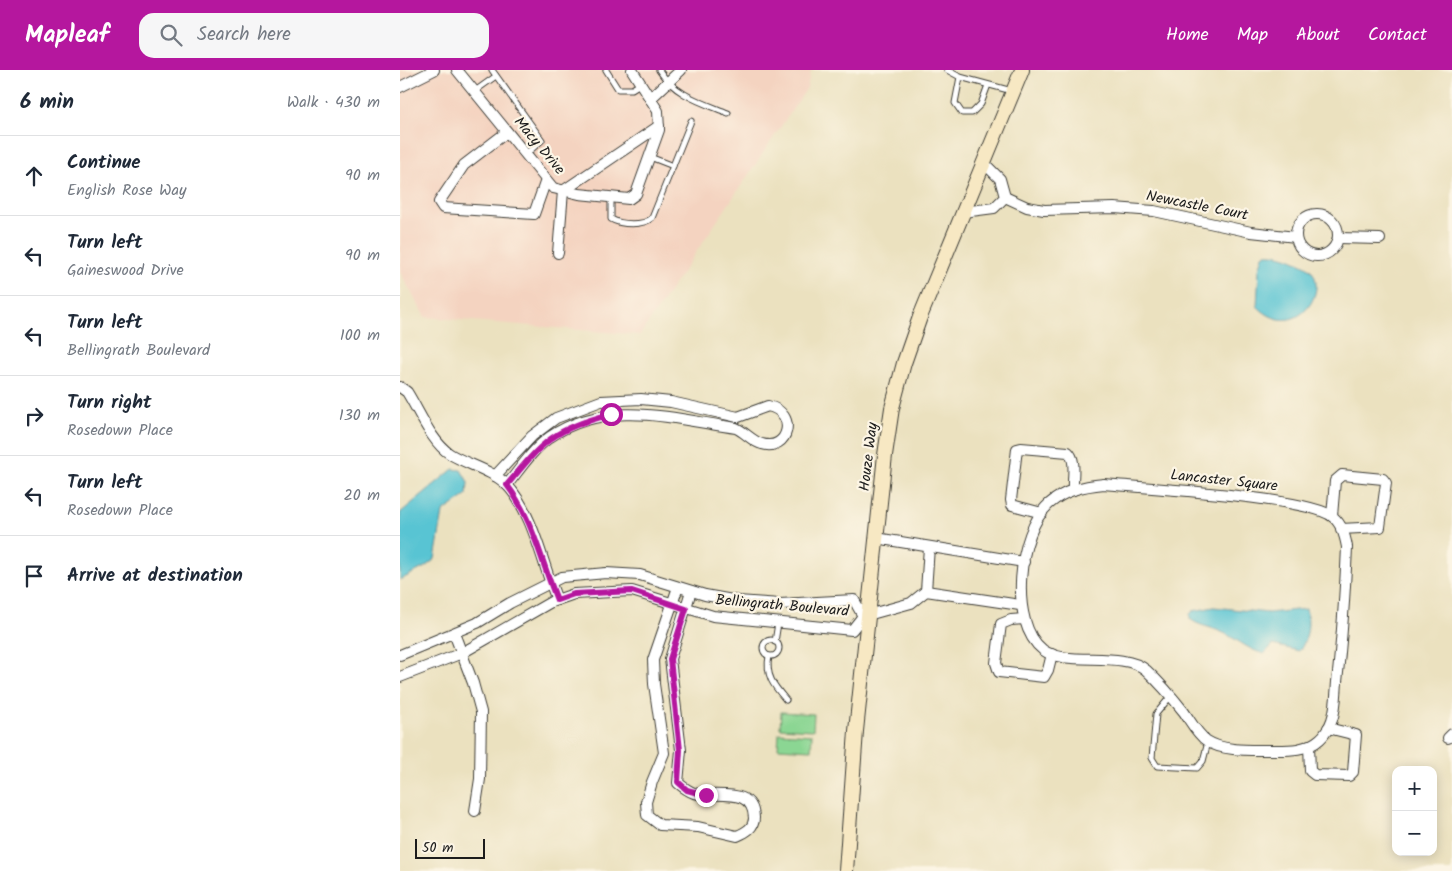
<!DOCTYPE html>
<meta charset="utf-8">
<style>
body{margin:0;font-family:Kalam,sans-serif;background:#f6f6f7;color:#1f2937}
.controls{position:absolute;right:15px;bottom:15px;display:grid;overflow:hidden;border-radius:10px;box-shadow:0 2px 12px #0003}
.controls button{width:45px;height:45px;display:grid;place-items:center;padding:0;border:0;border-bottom:1px solid #e0e1e3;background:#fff;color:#1f2937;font:25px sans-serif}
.scale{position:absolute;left:15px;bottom:12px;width:70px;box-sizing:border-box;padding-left:5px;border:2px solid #1c1c1c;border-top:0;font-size:14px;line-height:18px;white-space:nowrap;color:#1c1c1c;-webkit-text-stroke:4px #fcf5e5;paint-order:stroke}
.stop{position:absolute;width:15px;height:15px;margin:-11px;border:4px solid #b5179e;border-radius:50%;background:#fff}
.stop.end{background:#b5179e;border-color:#fff;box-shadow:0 1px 5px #0008}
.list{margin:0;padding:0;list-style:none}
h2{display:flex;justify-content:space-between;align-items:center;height:65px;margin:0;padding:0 20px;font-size:21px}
h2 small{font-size:16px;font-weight:400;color:#747a83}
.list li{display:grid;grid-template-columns:32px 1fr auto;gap:15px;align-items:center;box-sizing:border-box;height:80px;padding:0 20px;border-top:1px solid #e0e1e3}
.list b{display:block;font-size:19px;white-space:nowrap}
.list p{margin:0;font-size:16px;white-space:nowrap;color:#747a83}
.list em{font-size:16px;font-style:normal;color:#747a83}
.icon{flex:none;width:28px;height:28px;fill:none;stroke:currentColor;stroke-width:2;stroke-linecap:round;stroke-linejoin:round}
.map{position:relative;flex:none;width:1052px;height:801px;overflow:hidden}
header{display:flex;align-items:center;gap:30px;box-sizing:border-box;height:70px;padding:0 25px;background:#b5179e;color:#fff}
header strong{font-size:24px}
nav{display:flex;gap:28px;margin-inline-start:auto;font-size:18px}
.search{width:350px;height:45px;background:#f6f6f7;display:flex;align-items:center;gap:12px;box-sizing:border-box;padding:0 18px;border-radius:15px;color:#747a83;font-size:19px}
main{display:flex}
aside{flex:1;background:#fff}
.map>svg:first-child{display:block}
</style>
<header>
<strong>Mapleaf</strong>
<div class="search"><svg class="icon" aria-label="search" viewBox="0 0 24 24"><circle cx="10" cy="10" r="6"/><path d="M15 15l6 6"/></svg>Search here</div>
<nav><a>Home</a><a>Map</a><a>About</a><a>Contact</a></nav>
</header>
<main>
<aside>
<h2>6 min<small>Walk · 430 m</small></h2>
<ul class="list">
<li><svg class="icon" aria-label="ahead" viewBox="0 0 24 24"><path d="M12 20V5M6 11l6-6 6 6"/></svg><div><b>Continue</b><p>English Rose Way</p></div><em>90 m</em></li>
<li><svg class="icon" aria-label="left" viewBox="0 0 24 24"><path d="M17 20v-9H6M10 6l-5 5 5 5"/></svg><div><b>Turn left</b><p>Gaineswood Drive</p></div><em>90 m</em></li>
<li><svg class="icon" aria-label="left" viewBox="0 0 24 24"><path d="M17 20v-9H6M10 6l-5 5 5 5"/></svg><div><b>Turn left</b><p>Bellingrath Boulevard</p></div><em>100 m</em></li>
<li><svg class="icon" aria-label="right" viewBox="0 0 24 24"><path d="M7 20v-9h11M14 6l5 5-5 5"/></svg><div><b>Turn right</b><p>Rosedown Place</p></div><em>130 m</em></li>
<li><svg class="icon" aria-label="left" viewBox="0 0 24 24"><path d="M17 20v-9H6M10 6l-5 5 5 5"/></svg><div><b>Turn left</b><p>Rosedown Place</p></div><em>20 m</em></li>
<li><svg class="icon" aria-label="arrive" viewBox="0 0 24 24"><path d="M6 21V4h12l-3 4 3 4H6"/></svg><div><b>Arrive at destination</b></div></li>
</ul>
</aside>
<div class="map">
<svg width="1052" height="801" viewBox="0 0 1052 801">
<rect width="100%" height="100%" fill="#fcf5e5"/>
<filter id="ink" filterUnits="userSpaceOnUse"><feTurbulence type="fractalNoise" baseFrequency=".02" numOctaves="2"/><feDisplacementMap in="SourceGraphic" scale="10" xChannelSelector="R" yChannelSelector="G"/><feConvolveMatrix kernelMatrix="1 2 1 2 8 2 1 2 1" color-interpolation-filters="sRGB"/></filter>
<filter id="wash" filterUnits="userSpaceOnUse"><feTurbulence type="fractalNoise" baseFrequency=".0096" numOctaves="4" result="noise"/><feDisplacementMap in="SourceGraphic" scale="20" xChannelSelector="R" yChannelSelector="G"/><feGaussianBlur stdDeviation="1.12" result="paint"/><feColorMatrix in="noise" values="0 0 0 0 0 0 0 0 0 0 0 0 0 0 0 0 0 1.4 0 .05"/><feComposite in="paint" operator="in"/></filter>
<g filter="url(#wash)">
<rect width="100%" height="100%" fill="#ebe1bf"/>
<path fill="#f4d3c0" d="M 0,0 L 411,0 L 407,18 L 240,265 L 25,247 L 0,202 Z"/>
<g fill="#8bd693" stroke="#547958">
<path d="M 381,642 L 414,644 L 413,660 L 380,658 Z"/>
<path d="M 379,663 L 412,665 L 411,680 L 378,678 Z"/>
</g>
<g fill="#59c4d3" stroke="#3a7078">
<path d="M 866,184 C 876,183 887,187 896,191 C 900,193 906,195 910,199 C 931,222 894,274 857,236 L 859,199 L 863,186 Z"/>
<path d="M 53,399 L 61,400 L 68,412 L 67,425 L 43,442 L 35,489 L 25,497 L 0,510 L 0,443 Z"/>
<path d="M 814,537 L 868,543 L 906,539 C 910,552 908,570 899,581 L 873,575 L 864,584 C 846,579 835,567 819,561 C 808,556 799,556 790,549 L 790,544 L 793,541 Z"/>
</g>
</g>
<g filter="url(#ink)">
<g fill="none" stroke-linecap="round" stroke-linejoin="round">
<g stroke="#3b3a34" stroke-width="7">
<g id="lane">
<path d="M 92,0 L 142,70 L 126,84"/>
<path d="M 206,0 L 218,19 L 232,19 L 240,14"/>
<path d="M 259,0 C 275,25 301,32 328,43"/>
<path d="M 547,0 L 560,7 L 612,21"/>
<path d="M 560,7 L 555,33 L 562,43 L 572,43 L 581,34 L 588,15"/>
<path d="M 75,21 L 96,6"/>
<path d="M 250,87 L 273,96"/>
<path d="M 211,127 L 211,149 C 221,155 243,156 252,148 L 291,51"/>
<circle cx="371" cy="578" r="8"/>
<path d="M 375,572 L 378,553"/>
<path d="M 369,586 C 365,606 374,616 386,630"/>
<path d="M 770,627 L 756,644 L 752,688 L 757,696 L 797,698 L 803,691 L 808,672"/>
</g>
</g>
<g stroke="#3b3a34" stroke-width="12">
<g id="street">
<path d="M 57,0 L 153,118 L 179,124 L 229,129 L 236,124 L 259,60 L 258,41 L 232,0"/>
<path d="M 0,17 L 34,0"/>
<path d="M 250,29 L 281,0"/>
<path d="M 107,62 L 64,95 L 39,132 L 43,138 L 134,144 L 146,110"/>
<path d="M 605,127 L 627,137 L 644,140 L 714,138 L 754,141 L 851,162 L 896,167"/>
<path d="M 563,142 L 594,138 L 605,127 L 600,109 L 583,92"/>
<circle cx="917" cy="165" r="21"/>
<path d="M 938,168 L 980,169"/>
<path d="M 158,183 L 163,121 L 259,56"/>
<path d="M 0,317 L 7,322 C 19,341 32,373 50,384 C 68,395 92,400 107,415 C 133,442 143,496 157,530"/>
<path d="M 95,406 L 132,366 L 156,348 L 201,331 L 241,329 L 271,332 L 338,347 L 368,336 C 399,343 388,382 362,374 C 353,372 345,362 336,358 C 274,349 207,328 150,367 C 133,379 120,399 107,415"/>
<path d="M 704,414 C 743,418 910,427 933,447 C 942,454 945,466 947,477 C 945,522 942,567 937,612 C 936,624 936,639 932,650 C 930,656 925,665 920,669 C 906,682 884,680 866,680 C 849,680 822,681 807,671 C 797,664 791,652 784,642 C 773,628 759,612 746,600 C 722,580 666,597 643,580 C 608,553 618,462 649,434 C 665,420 683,416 704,414 Z"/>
<path d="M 642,443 L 612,435 L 611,430 L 617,379 L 621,378 L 668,382 C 677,390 672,408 673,420"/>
<path d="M 932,446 L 935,411 L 942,405 L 983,409 L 986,413 L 980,457 L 941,459"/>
<path d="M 476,468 L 624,492"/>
<path d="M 278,517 L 253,590 L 254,614 L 264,683 L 252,712 L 246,732 L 247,745 L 260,755 L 298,757 L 337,766 C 346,762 354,758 354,748 C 353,715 315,729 294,723 C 288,721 283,717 278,713 L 281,680 L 270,589 L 291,521"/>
<path d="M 526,521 L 529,477"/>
<path d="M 464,546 L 511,533 L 526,521 L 620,535"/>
<path d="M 624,549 L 611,550 L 601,554 L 596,593 L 599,602 L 644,607 L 648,600 L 652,584"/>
<path d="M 54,563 L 73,613 L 81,642 L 80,709 L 75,741"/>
<path d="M 0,585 L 77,553 L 110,533 L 162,507 L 206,503 L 240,505 L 305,525 L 338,531 L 380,534 L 454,530 L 463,546"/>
<path d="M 0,607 L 62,583 L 151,532 L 174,524 L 232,521 L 313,546 L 452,560 L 463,546"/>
<path d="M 1048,668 L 1052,664"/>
<path d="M 909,675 L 910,701 L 915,705 L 949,706 L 953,702 L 956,665 L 928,658"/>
</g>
</g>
<g stroke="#3b3a34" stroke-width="16">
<path id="secondary" d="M 446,801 L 456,661 L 485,385 L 492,338 L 504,293 L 520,247 L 622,0"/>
</g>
<use href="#lane" stroke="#fff" stroke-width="5"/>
<use href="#street" stroke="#fff" stroke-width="10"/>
<use href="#secondary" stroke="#f7e8c3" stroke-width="14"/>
</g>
</g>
<g fill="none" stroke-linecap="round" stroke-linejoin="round" filter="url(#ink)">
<path stroke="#b5179e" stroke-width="6" d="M 211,344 C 153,360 144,370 107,415 C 133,449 141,491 157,530 L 174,524 L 232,521 L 286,539 L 270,589 L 280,680 L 278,712 L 287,720 L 306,725"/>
</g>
<g text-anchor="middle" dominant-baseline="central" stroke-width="4.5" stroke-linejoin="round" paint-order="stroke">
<g font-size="15" fill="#1c1c1c" stroke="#fcf5e5">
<text transform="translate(139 76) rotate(50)">Macy Drive</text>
<text transform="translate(797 136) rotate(11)">Newcastle Court</text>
<text transform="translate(469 387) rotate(-83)">Houze Way</text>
<text transform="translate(824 411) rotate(6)">Lancaster Square</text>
<text transform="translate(382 536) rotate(5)">Bellingrath Boulevard</text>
</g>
</g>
</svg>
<div class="controls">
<button>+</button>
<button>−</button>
</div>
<div class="scale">50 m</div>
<div class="stop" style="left:211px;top:344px"></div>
<div class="stop end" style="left:306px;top:725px"></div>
</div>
</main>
